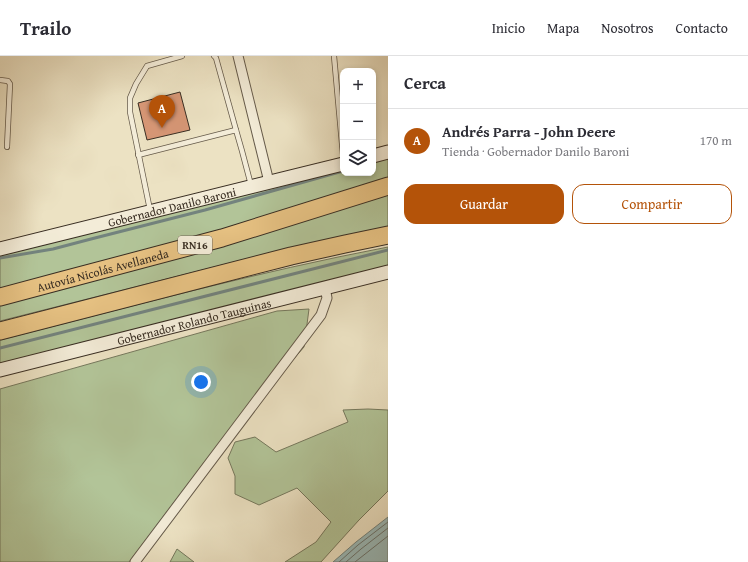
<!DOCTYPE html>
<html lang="es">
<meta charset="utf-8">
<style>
body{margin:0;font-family:"Gentium Book Plus",serif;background:#f7f7f7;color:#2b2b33}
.controls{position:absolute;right:12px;top:12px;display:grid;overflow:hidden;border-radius:8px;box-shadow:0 2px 6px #0003}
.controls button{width:36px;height:36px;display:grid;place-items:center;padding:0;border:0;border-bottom:1px solid #e1e1e2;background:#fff;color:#2b2b33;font:20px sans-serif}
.you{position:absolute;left:201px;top:326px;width:14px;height:14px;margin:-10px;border:3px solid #fff;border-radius:50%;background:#1a73e8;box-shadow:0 0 0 6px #1a73e833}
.badge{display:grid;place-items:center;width:26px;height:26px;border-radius:50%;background:#b45309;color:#fff;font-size:13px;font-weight:700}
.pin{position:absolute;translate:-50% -33px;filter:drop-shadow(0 1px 2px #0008)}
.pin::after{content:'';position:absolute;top:21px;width:14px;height:12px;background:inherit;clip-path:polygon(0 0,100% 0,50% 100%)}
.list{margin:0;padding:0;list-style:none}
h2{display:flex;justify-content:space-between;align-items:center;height:52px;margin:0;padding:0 16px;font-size:17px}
h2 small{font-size:13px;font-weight:400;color:#7c7c81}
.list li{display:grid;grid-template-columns:26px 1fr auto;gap:12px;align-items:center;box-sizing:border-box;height:64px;padding:0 16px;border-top:1px solid #e1e1e2}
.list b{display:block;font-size:15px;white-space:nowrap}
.list p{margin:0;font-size:13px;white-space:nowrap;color:#7c7c81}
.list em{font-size:13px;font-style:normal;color:#7c7c81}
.actions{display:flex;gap:8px;padding:12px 16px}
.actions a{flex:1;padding:9px 0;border:1px solid #b45309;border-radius:12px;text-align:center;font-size:14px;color:#b45309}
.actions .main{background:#b45309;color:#fff}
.icon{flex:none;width:22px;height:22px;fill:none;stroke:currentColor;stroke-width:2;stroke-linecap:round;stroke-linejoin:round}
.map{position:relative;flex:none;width:388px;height:506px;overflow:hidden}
header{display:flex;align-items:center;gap:24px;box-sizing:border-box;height:56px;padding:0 20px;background:#fff;border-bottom:1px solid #e1e1e2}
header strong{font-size:19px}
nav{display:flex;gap:22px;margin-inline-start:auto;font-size:14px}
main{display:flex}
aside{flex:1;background:#fff}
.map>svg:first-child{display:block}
</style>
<header>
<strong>Trailo</strong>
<nav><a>Inicio</a><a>Mapa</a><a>Nosotros</a><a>Contacto</a></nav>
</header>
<main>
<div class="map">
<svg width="388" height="506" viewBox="0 0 388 506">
<rect width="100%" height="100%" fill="#ece2c3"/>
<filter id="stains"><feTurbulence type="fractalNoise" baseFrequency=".005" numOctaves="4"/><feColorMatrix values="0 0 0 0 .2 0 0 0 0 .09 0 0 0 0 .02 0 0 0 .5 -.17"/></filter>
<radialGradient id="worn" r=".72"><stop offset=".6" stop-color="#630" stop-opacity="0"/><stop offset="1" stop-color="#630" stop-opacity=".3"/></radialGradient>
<g fill="#b2c498" stroke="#75785d">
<path d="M 388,101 L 388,124 L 256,164 L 0,235 L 0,199 L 343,112 L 343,117 L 373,117 L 373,105 Z"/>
<path d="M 388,139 L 388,172 L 250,202 L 0,265 L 0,249 L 278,172 Z"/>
<path d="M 388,191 L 388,212 L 0,310 L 0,284 C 129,251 257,216 388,191 Z"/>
<path d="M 309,253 L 304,291 L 206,404 L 129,506 L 0,506 L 0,333 L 277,255 Z"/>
<path d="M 368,353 L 388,354 L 388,435 L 359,464 L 321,506 L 285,506 L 316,486 L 331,466 L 297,432 L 259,449 L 235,438 L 235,420 L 228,402 L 235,386 L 255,381 L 276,396 L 348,366 L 343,354 Z"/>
<path d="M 177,493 L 194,506 L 170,506 Z"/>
</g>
<path fill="#9bbcbc" stroke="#73837e" d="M 388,461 L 388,506 L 333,506 L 356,486 Z"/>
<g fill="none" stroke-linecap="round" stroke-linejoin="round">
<g stroke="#6a746f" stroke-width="1">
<path d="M 339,506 L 358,489 L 388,466"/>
<path d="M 346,506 L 361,493 L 388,472"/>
<path d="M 355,506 L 388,480"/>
</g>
<g stroke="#73837e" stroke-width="3">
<path d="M 0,202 L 53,193 L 91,183 L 205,154 L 343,115"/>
<path d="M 0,292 L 388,194"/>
</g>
</g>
<path fill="#d79776" stroke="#382d22" d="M 180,36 L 190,74 L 147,84 L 138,47 Z"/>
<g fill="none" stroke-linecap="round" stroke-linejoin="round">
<g stroke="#655a4a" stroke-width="6">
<g id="lane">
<path d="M 214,0 L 216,2 L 236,74"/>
<path d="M 334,0 L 343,99"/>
<path d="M 0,24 L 8,25 L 10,28 L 7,91"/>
<path d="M 138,99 L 236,74 L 242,95 L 251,129"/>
<path d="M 150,154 L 130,56 L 130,42 L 136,28 L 147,10 L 182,0"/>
</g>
</g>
<g stroke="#655a4a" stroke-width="11">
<g id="street">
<path d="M 238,0 L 269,126"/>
<path d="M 135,506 L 321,259 L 327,242 L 325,231"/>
</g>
</g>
<g stroke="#382d22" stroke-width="15">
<g id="secondary">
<path d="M 373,100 L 388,96"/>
<path id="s1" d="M 0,193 L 343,108"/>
<path id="s2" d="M 0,314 L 388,216"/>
</g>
</g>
<g stroke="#382d22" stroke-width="19">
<g id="highway">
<path id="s3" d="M 0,241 L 60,225 L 222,182 L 388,130"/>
<path d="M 0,275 L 291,200 L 345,188 L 388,179"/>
</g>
</g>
<use href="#lane" stroke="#f3ecd8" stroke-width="4.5"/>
<use href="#street" stroke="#f3ecd8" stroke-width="9"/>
<use href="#secondary" stroke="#f3ecd8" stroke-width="13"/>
<use href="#highway" stroke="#e6c182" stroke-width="17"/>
</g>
<g text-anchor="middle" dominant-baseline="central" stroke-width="4" stroke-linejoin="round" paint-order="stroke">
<rect fill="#f3ecd8" stroke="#706659" stroke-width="1" x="178" y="180" width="34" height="18" rx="3"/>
<g font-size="11" font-weight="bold" fill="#382d22">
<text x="195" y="189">RN16</text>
</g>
<g font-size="12" fill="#382d22" stroke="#f3ecd8">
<text stroke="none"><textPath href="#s1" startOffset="177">Gobernador Danilo Baroni</textPath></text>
<text stroke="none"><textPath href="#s3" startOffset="106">Autovía Nicolás Avellaneda</textPath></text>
<text stroke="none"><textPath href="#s2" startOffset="200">Gobernador Rolando Tauguinas</textPath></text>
</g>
</g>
<rect width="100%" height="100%" filter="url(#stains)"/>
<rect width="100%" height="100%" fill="url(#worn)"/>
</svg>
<div class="controls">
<button>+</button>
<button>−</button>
<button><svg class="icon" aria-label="layers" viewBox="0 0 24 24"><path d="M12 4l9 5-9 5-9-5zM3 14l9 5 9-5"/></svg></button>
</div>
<div class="you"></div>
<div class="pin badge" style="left:162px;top:72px">A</div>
</div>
<aside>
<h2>Cerca<small></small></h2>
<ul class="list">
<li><span class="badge">A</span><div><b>Andrés Parra - John Deere</b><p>Tienda · Gobernador Danilo Baroni</p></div><em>170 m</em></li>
</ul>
<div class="actions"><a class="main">Guardar</a><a>Compartir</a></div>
</aside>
</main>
